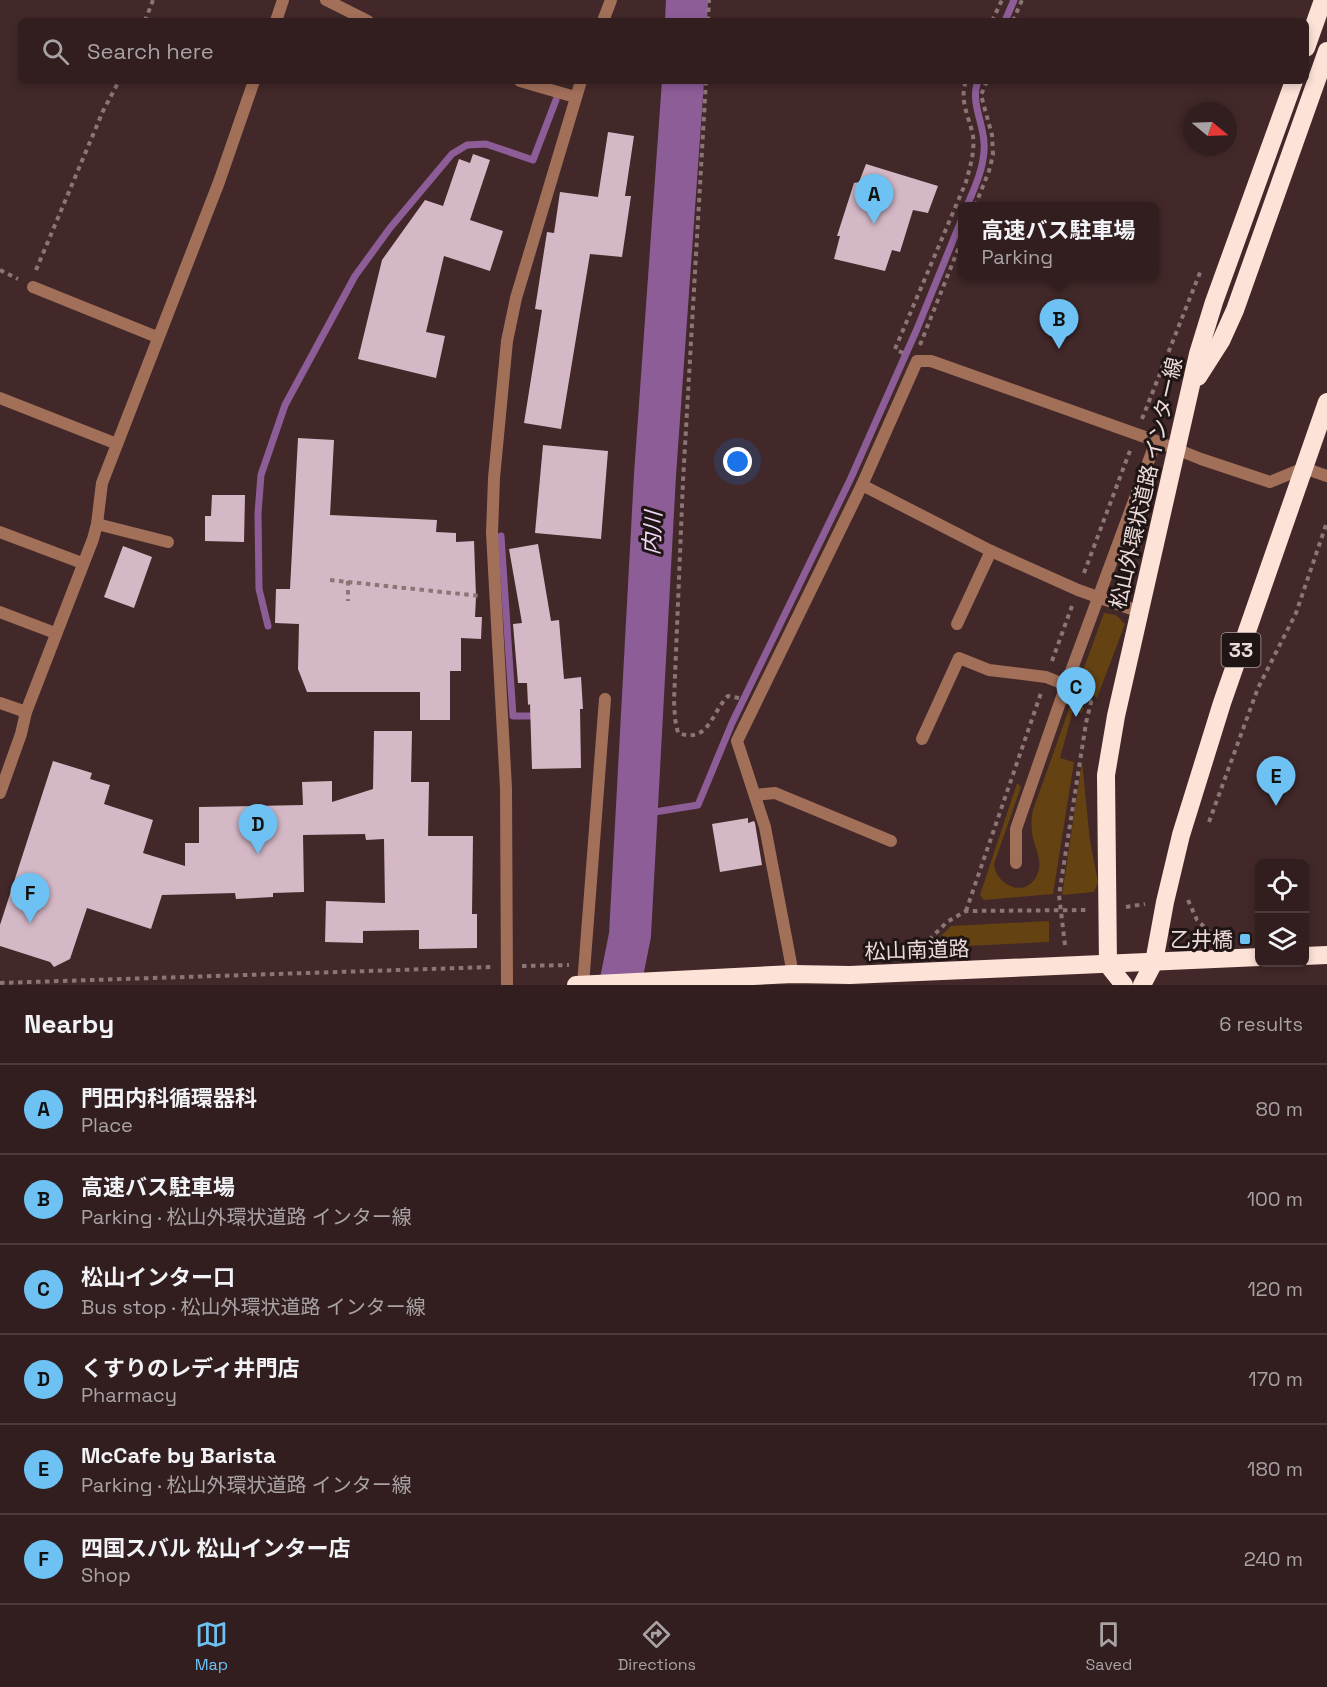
<!DOCTYPE html>
<meta charset="utf-8">
<style>
body{margin:0;font-family:"Space Grotesk","Noto Sans JP",sans-serif;background:#3a2728;color:#f1f3f6}
.controls{position:absolute;right:18px;bottom:18px;display:grid;overflow:hidden;border-radius:9px;box-shadow:0 3px 9px #0003}
.controls button{width:54px;height:54px;display:grid;place-items:center;padding:0;border:0;border-bottom:2px solid #4d3c3d;background:#321e1f;color:#f1f3f6;font:30px sans-serif}
.compass{position:absolute;left:1183px;top:102px;width:54px;height:54px;border-radius:50%;background:#321e1f;box-shadow:0 3px 9px #0003;rotate:109deg}
.you{position:absolute;left:738px;top:462px;width:21px;height:21px;margin:-15px;border:4px solid #fff;border-radius:50%;background:#1a73e8;box-shadow:0 0 0 9px #1a73e833}
.badge{display:grid;place-items:center;width:39px;height:39px;border-radius:50%;background:#6ec2f3;color:#111;font-size:20px;font-weight:700}
.pin{position:absolute;translate:-50% -50px;filter:drop-shadow(0 2px 3px #0008)}
.pin::after{content:'';position:absolute;top:32px;width:21px;height:18px;background:inherit;clip-path:polygon(0 0,100% 0,50% 100%)}
.popup{position:absolute;left:958px;top:202px;width:201px;height:78px;box-sizing:border-box;display:grid;place-content:center;border-radius:9px;background:#321e1f;filter:drop-shadow(0 2px 4px #0005);font-size:20px;white-space:nowrap;color:#a8a2a4}
.popup b{font-size:22px;color:#f1f3f6}
.popup::after{content:'';position:absolute;left:50%;top:100%;margin-left:-12px;border:12px solid transparent;border-top-color:#321e1f}
.list{margin:0;padding:0;list-style:none}
h2{display:flex;justify-content:space-between;align-items:center;height:78px;margin:0;padding:0 24px;font-size:26px}
h2 small{font-size:20px;font-weight:400;color:#a8a2a4}
.list li{display:grid;grid-template-columns:39px 1fr auto;gap:18px;align-items:center;box-sizing:border-box;height:90px;padding:0 24px;border-top:2px solid #4d3c3d}
.list b{display:block;font-size:22px;white-space:nowrap}
.list p{margin:0;font-size:20px;white-space:nowrap;color:#a8a2a4}
.list em{font-size:20px;font-style:normal;color:#a8a2a4}
.icon{flex:none;width:33px;height:33px;fill:none;stroke:currentColor;stroke-width:2;stroke-linecap:round;stroke-linejoin:round}
.map{position:relative;flex:none;width:1327px;height:985px;overflow:hidden}
.search{position:absolute;background:#321e1f;box-shadow:0 3px 9px #0003;left:18px;right:18px;top:18px;height:66px;display:flex;align-items:center;gap:15px;box-sizing:border-box;padding:0 21px;border-radius:9px;color:#a8a2a4;font-size:22px}
.sheet{height:618px;background:#321e1f}
nav{display:flex;justify-content:space-around;align-items:center;box-sizing:border-box;height:84px;border-top:2px solid #4d3c3d;background:#321e1f;font-size:16px;color:#a8a2a4}
nav a{display:grid;justify-items:center;gap:3px}
nav .on{color:#6ec2f3}
.map>svg:first-child{display:block}
</style>
<div class="map">
<svg width="1327" height="985" viewBox="0 0 1327 985">
<rect width="100%" height="100%" fill="#422829"/>
<g fill="#644211">
<path d="M 1104,613 L 1116,615 L 1125,624 L 1097,698 L 1078,684 Z"/>
<path d="M 1073,698 L 1084,708 L 1082,713 L 1073,710 L 1060,758 L 1074,762 L 1053,894 L 984,900 L 980,895 L 1017,783 L 1021,787 L 994,864 C 996,886 1026,899 1037,875 C 1043,863 1036,850 1033,838 C 1031,829 1031,819 1033,810 Z"/>
<path d="M 1082,761 L 1090,841 L 1098,882 L 1094,892 L 1062,895 Z"/>
<path d="M 1049,921 L 1049,942 L 966,946 L 921,956 L 951,926 Z"/>
</g>
<g fill="none" stroke-linecap="round" stroke-linejoin="round">
<g stroke="#8d5d98" stroke-width="7">
<path d="M 1005,21 L 1014,0"/>
<path d="M 967,206 C 974,189 983,170 984,151 C 987,128 969,104 978,81"/>
<path d="M 501,536 L 513,716 L 537,716"/>
<path d="M 268,626 L 259,589 L 258,513 L 261,475 L 285,405 L 355,276 L 390,228 L 452,154 L 467,145 L 486,144 L 533,160 L 556,100"/>
<path d="M 636,815 L 698,805 L 732,723 L 850,480 L 917,329 L 963,216"/>
</g>
<g stroke="#8d5d98" stroke-width="42">
<path d="M 686,21 L 687,0"/>
<path d="M 620,985 L 630,935 L 655,475 L 683,81"/>
</g>
</g>
<g fill="#d5b8c6">
<path d="M 608,132 L 634,136 L 625,196 L 631,196 L 622,257 L 590,254 L 561,429 L 524,423 L 542,310 L 535,309 L 547,232 L 554,233 L 560,192 L 598,197 Z"/>
<path d="M 473,154 L 490,160 L 470,220 L 503,231 L 490,271 L 444,256 L 426,332 L 445,336 L 436,378 L 358,359 L 382,260 L 425,200 L 443,206 L 459,159 L 470,163 Z"/>
<path d="M 866,164 L 938,186 L 928,213 L 913,210 L 900,252 L 892,250 L 885,271 L 834,259 L 840,236 L 837,236 L 854,183 L 859,182 Z"/>
<path d="M 298,438 L 334,440 L 330,515 L 437,520 L 436,532 L 456,533 L 456,542 L 474,541 L 476,597 L 475,617 L 482,617 L 481,639 L 461,638 L 461,671 L 450,671 L 450,720 L 420,720 L 420,692 L 307,692 L 298,669 L 299,624 L 275,623 L 276,589 L 290,589 Z"/>
<path d="M 543,445 L 608,451 L 601,539 L 535,533 Z"/>
<path d="M 212,495 L 245,495 L 244,542 L 205,541 L 205,516 L 211,516 Z"/>
<path d="M 538,544 L 551,621 L 559,620 L 564,679 L 581,677 L 583,709 L 580,709 L 581,768 L 532,769 L 530,704 L 528,705 L 527,683 L 518,683 L 513,624 L 522,623 L 509,549 Z"/>
<path d="M 123,546 L 152,557 L 134,608 L 104,597 Z"/>
<path d="M 374,731 L 412,731 L 411,782 L 429,782 L 428,836 L 473,836 L 472,914 L 477,914 L 477,948 L 419,949 L 419,930 L 363,931 L 363,943 L 325,942 L 326,901 L 385,903 L 384,839 L 366,840 L 365,834 L 303,835 L 304,892 L 273,893 L 273,897 L 236,899 L 235,893 L 162,895 L 151,929 L 87,908 L 70,959 L 54,967 L 50,962 L 0,946 L 0,925 L 53,761 L 92,773 L 90,779 L 110,785 L 104,804 L 153,820 L 143,853 L 185,866 L 185,843 L 199,843 L 199,807 L 303,805 L 302,782 L 332,781 L 332,802 L 373,789 Z"/>
<path d="M 748,818 L 748,823 L 754,821 L 755,823 L 762,865 L 720,872 L 712,824 Z"/>
</g>
<g fill="none" stroke-linecap="round" stroke-linejoin="round">
<g stroke="#8b7575" stroke-width="4" stroke-dasharray="4.5 4.5" stroke-linecap="butt">
<path d="M 145,21 L 153,0"/>
<path d="M 708,21 L 709,0"/>
<path d="M 992,21 L 1002,0"/>
<path d="M 1013,21 L 1022,0"/>
<path d="M 706,81 L 683,481 L 674,701 L 675,719 L 678,733 C 709,744 711,713 728,696 L 739,698"/>
<path d="M 975,206 L 989,171 L 993,155 L 992,135 L 981,95 L 987,81"/>
<path d="M 0,270 L 18,279"/>
<path d="M 36,270 L 103,111 L 119,81"/>
<path d="M 920,345 L 963,237"/>
<path d="M 903,353 L 895,349 L 966,182 C 970,167 975,151 973,136 C 969,116 959,101 966,81"/>
<path d="M 1142,419 L 1201,270"/>
<path d="M 1084,573 L 1131,448"/>
<path d="M 330,580 L 480,596"/>
<path d="M 348,581 L 348,601"/>
<path d="M 1052,661 L 1072,606"/>
<path d="M 1209,822 L 1258,688 L 1296,613 L 1327,522"/>
<path d="M 1188,900 L 1197,920 L 1217,939"/>
<path d="M 1126,907 L 1145,904"/>
<path d="M 966,911 L 1041,693"/>
<path d="M 1065,945 L 1059,895 L 1086,723 L 1091,702 L 1080,695"/>
<path d="M 915,949 L 920,949 L 947,922 L 966,911 L 1089,910"/>
<path d="M 522,966 L 569,965"/>
<path d="M 0,983 L 491,967"/>
</g>
<g stroke="#a26f59" stroke-width="12">
<path d="M 326,0 L 368,21"/>
<path d="M 276,21 L 283,0"/>
<path d="M 603,21 L 611,0"/>
<path d="M 520,81 L 575,97"/>
<path d="M 33,287 L 157,337"/>
<path d="M 0,398 L 117,444"/>
<path d="M 862,485 L 991,551 L 1078,590 L 1140,612"/>
<path d="M 97,524 L 168,542"/>
<path d="M 0,532 L 82,563"/>
<path d="M 0,612 L 55,633"/>
<path d="M 957,624 L 991,551"/>
<path d="M 0,703 L 26,712 L 21,734 L 0,793"/>
<path d="M 26,712 L 93,539 L 97,524 L 102,483 L 219,182 L 254,81"/>
<path d="M 922,739 L 959,658 L 989,670 L 1046,677 L 1066,685"/>
<path d="M 755,795 L 775,793 L 891,841"/>
<path d="M 1016,863 L 1016,829 L 1066,685 L 1156,441 L 1201,459 L 1270,482 L 1304,468 L 1327,476"/>
<path d="M 793,974 L 765,827 L 737,741 L 862,485 L 917,361 L 931,361 L 1156,441"/>
<path d="M 507,985 L 506,788 L 492,533 L 494,478 L 507,341 L 516,298 L 581,81"/>
<path d="M 583,985 L 605,699"/>
</g>
<g stroke="#fce2d7" stroke-width="18">
<path d="M 1306,48 L 1323,0"/>
<path d="M 1198,377 L 1221,341 L 1235,310 L 1327,51"/>
<path d="M 1304,956 L 1327,955"/>
<path d="M 576,985 L 793,974 L 850,975 L 1260,957"/>
<path d="M 1124,985 L 1108,965 L 1106,775 L 1116,716 L 1198,354 L 1214,302 L 1294,81"/>
<path d="M 1142,985 L 1154,962 L 1165,902 L 1181,835 L 1222,703 L 1327,402"/>
</g>
</g>
<rect fill="#6ec2f3" stroke="#201515" stroke-width="2" x="1239" y="933" width="12" height="12" rx="3"/>
<g text-anchor="middle" dominant-baseline="central" stroke-width="6" stroke-linejoin="round" paint-order="stroke">
<rect fill="#201515" stroke="#af9f9f" stroke-width="1.5" x="1221.5" y="633" width="39" height="34" rx="4.5"/>
<g font-size="20" font-weight="bold" fill="#ecdada">
<text x="1241" y="650">33</text>
</g>
<g font-size="21" fill="#ecdada" stroke="#201515">
<text transform="translate(1146 483) rotate(-77)">松山外環状道路 インター線</text>
<text transform="translate(917 950) rotate(-2)">松山南道路</text>
</g>
<g font-size="21" fill="#ecdada" stroke="#201515" text-anchor="end">
<text x="1233" y="939">乙井橋</text>
</g>
<g font-size="22" font-style="italic" fill="#f2d7f8" stroke="#201515">
<text transform="translate(652 533) rotate(-87)">内川</text>
</g>
</g>
</svg>
<div class="controls">
<button><svg class="icon" aria-label="locate" viewBox="0 0 24 24"><circle cx="12" cy="12" r="6"/><path d="M12 2v4M12 18v4M2 12h4M18 12h4"/></svg></button>
<button><svg class="icon" aria-label="layers" viewBox="0 0 24 24"><path d="M12 4l9 5-9 5-9-5zM3 14l9 5 9-5"/></svg></button>
</div>
<svg class="compass" viewBox="-18 -18 36 36"><path d="M0-13l5 13h-10z" fill="#e53935"/><path d="M0 13l5-13h-10z" fill="#a8a2a4"/></svg>
<div class="you"></div>
<div class="pin badge" style="left:874px;top:224px">A</div>
<div class="pin badge" style="left:1059px;top:349px">B</div>
<div class="popup"><b>高速バス駐車場</b>Parking</div>
<div class="pin badge" style="left:1076px;top:717px">C</div>
<div class="pin badge" style="left:258px;top:854px">D</div>
<div class="pin badge" style="left:1276px;top:806px">E</div>
<div class="pin badge" style="left:30px;top:923px">F</div>
<div class="search"><svg class="icon" aria-label="search" viewBox="0 0 24 24"><circle cx="10" cy="10" r="6"/><path d="M15 15l6 6"/></svg>Search here</div>
</div>
<section class="sheet">
<h2>Nearby<small>6 results</small></h2>
<ul class="list">
<li><span class="badge">A</span><div><b>門田内科循環器科</b><p>Place</p></div><em>80 m</em></li>
<li><span class="badge">B</span><div><b>高速バス駐車場</b><p>Parking · 松山外環状道路 インター線</p></div><em>100 m</em></li>
<li><span class="badge">C</span><div><b>松山インター口</b><p>Bus stop · 松山外環状道路 インター線</p></div><em>120 m</em></li>
<li><span class="badge">D</span><div><b>くすりのレディ井門店</b><p>Pharmacy</p></div><em>170 m</em></li>
<li><span class="badge">E</span><div><b>McCafe by Barista</b><p>Parking · 松山外環状道路 インター線</p></div><em>180 m</em></li>
<li><span class="badge">F</span><div><b>四国スバル 松山インター店</b><p>Shop</p></div><em>240 m</em></li>
</ul>
</section>
<nav>
<a class="on"><svg class="icon" aria-label="map" viewBox="0 0 24 24"><path d="M3 6l6-2 6 2 6-2v14l-6 2-6-2-6 2zM9 4v14M15 6v14"/></svg>Map</a>
<a><svg class="icon" aria-label="directions" viewBox="0 0 24 24"><path d="M12 3l9 9-9 9-9-9zM9 14v-3h6M13 9l2 2-2 2"/></svg>Directions</a>
<a><svg class="icon" aria-label="saved" viewBox="0 0 24 24"><path d="M7 4h10v16l-5-4-5 4z"/></svg>Saved</a>
</nav>
